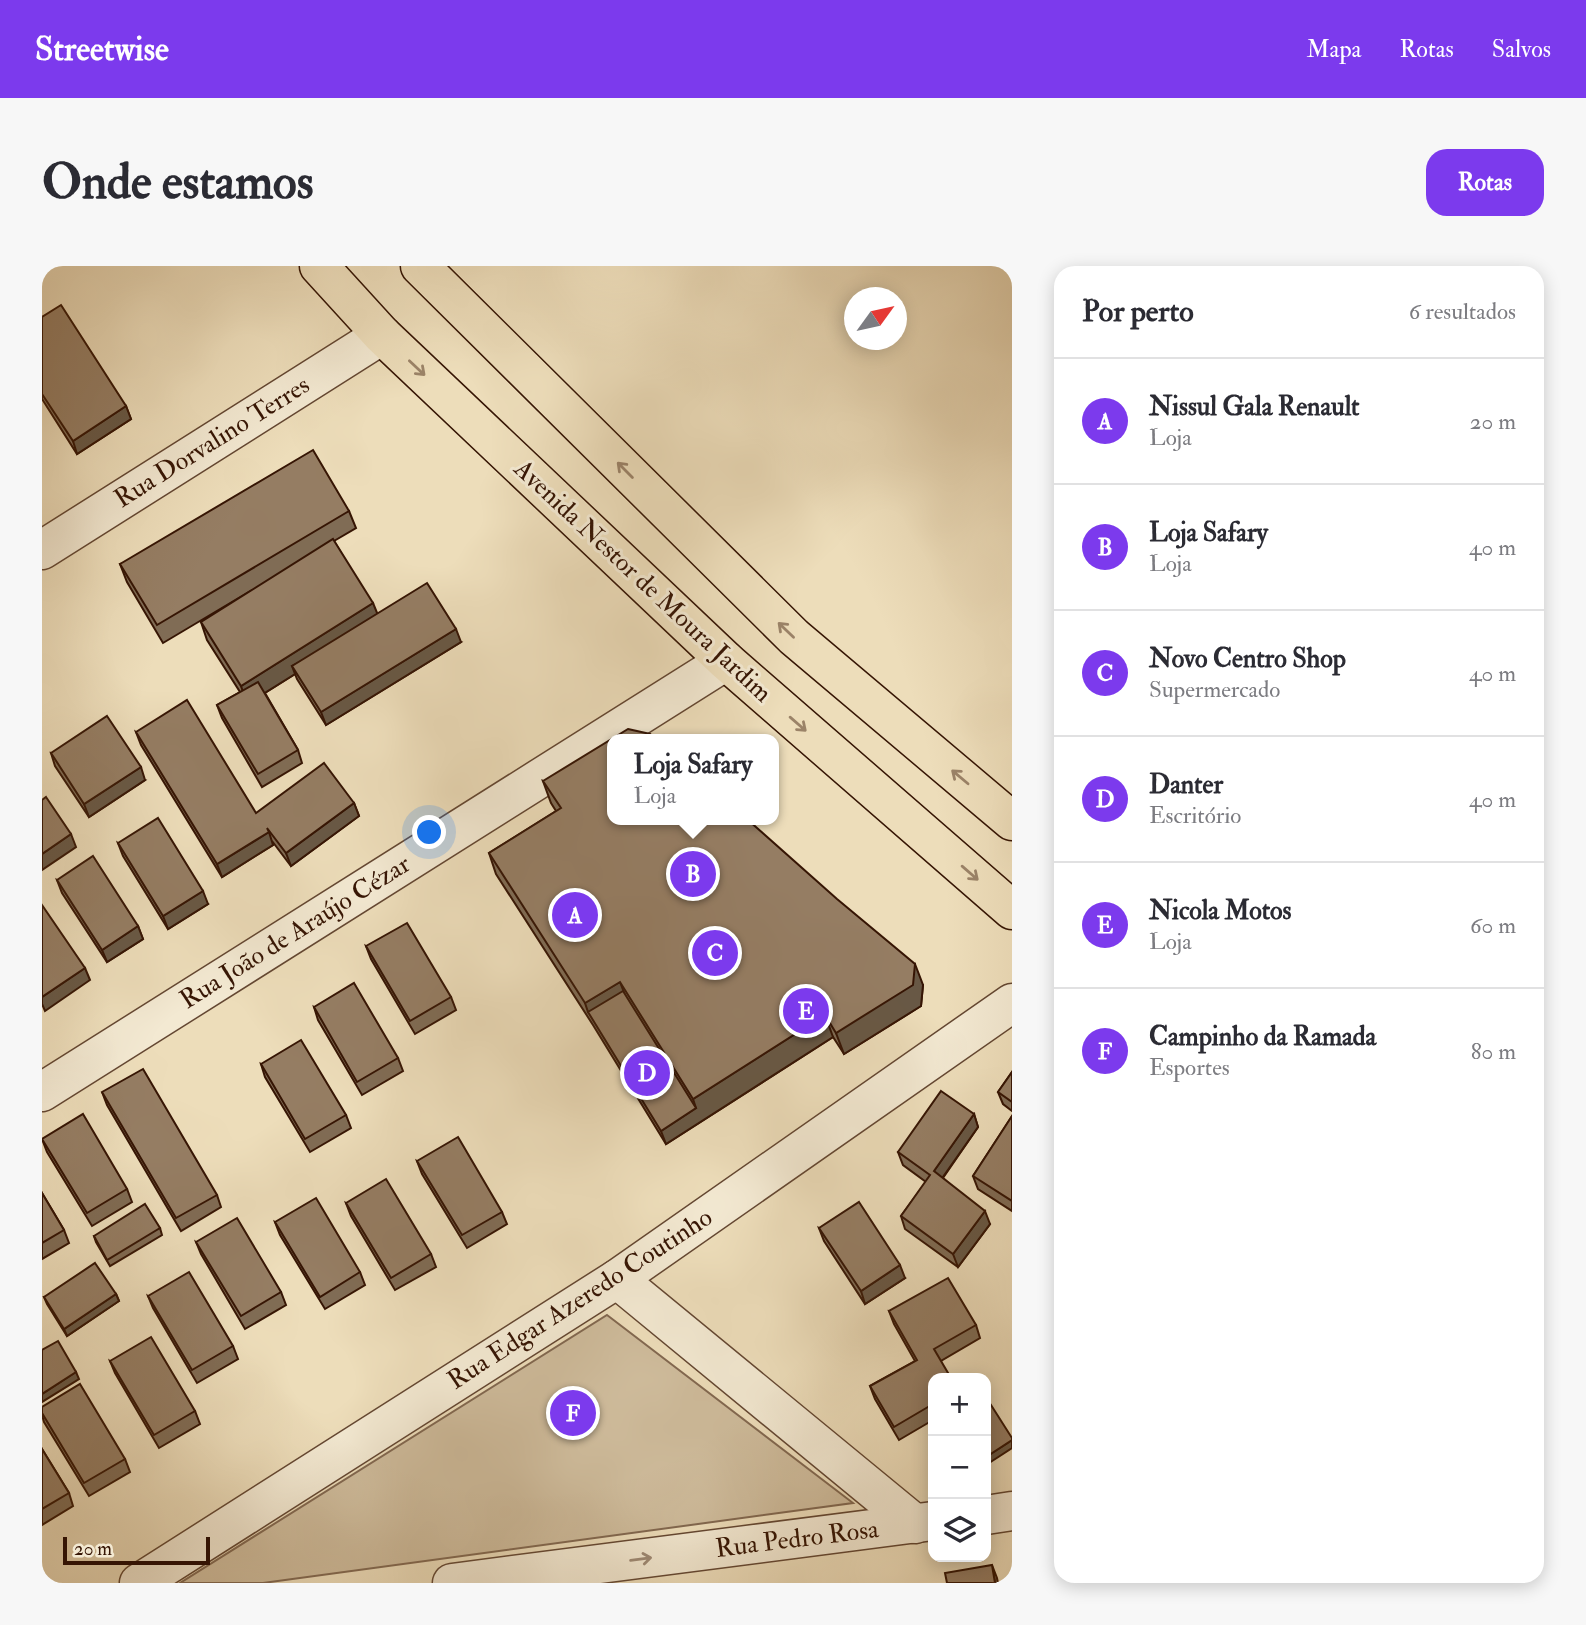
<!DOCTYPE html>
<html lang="pt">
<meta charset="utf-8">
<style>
body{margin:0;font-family:"IM FELL Double Pica",serif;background:#f7f7f7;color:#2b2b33}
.controls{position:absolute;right:21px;bottom:21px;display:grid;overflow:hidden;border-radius:14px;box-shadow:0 4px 18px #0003}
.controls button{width:63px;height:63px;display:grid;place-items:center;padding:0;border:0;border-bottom:2px solid #e1e1e2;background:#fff;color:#2b2b33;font:35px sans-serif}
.compass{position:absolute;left:802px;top:21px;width:63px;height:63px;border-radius:50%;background:#fff;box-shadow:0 4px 18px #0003;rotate:57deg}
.scale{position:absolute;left:21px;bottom:18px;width:147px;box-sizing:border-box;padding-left:7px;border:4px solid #361504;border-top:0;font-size:19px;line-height:24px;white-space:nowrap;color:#361504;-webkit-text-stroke:5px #f3e9d2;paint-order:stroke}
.you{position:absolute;left:388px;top:567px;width:24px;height:24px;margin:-18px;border:5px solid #fff;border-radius:50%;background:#1a73e8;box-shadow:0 0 0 10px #1a73e833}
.badge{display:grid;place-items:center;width:46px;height:46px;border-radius:50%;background:#7c3aed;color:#fff;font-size:23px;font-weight:700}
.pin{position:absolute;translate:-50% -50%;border:4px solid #fff;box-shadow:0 2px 7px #0006}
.popup{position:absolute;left:565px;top:468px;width:172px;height:91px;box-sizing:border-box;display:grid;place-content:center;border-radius:14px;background:#fff;filter:drop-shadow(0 2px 5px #0005);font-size:23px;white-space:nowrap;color:#7c7c81}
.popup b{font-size:26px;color:#2b2b33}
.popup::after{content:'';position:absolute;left:50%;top:100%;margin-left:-14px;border:14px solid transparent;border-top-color:#fff}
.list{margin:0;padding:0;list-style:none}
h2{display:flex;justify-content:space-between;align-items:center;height:91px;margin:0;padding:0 28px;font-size:30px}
h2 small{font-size:23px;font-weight:400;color:#7c7c81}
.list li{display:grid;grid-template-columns:46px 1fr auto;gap:21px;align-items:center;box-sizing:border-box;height:126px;padding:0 28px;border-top:2px solid #e1e1e2}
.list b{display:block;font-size:26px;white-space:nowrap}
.list p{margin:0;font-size:23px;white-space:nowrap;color:#7c7c81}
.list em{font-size:23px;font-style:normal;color:#7c7c81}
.icon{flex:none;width:38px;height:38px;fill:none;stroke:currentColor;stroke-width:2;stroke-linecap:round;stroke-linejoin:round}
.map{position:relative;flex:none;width:970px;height:1317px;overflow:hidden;border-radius:21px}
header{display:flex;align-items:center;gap:42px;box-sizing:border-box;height:98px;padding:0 35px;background:#7c3aed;color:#fff}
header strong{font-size:33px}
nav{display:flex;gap:38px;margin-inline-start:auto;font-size:24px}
.intro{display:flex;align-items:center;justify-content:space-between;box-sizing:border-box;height:168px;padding:0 42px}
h1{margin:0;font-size:49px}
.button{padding:18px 32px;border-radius:21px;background:#7c3aed;color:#fff;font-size:24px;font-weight:700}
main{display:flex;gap:42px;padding:0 42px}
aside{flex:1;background:#fff;border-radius:21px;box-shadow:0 4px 18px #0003}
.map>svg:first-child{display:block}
</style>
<header>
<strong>Streetwise</strong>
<nav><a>Mapa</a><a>Rotas</a><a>Salvos</a></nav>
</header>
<div class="intro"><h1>Onde estamos</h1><a class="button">Rotas</a></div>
<main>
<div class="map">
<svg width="970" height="1317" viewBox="0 0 970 1317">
<rect width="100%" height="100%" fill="#edddba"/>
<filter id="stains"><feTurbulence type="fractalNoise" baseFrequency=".00286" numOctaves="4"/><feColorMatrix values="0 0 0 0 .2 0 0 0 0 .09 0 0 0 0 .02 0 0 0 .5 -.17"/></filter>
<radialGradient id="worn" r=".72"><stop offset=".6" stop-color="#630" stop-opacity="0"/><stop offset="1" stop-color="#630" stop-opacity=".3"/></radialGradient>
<path fill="#cebb9b" stroke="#826850" stroke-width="2" d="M 565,1049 L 811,1237 L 221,1317 L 138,1317 Z"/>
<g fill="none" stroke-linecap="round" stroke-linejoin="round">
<g stroke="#644732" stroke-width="41">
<g id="minor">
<path d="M 0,284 L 340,69"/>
<path d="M 0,826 L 684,395"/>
<path d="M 575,1013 L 873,1258"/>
<path d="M 944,1249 L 970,1245"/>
<path d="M 97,1317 L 575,1013 L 970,737"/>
<path d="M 410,1317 L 891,1255"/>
</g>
</g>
<g stroke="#361504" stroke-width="41">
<g id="major">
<path d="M 277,0 L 340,69 L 684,395 L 970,644"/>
<path d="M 378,0 L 752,371 L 970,555"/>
</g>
</g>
<use href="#minor" stroke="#f3e9d2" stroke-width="38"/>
<use href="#major" stroke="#edddba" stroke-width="38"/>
</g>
<g fill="#806c55" stroke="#361504" stroke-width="2">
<path d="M 0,51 L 84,140 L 89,153 L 35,188 L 0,133 Z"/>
<path d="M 307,245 L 314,262 L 292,275 L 335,348 L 419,376 L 284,459 L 255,413 L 253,408 L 223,427 L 256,484 L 260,497 L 220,521 L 180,452 L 175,439 L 198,426 L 165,374 L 159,356 L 210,324 L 121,377 L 85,316 L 78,298 Z"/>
<path d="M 94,466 L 214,547 L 312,537 L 317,550 L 249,600 L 230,575 L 231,579 L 180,611 L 99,479 Z"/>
<path d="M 9,487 L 103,514 L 47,551 L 13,500 Z"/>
<path d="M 501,515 L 881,719 L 879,740 L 802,788 L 791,771 L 624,878 L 551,759 L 454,608 L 447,587 L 514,545 L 509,537 Z"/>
<path d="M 76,577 L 166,638 L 126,663 L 81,590 Z"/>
<path d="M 15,614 L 96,660 L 101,673 L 65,696 L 20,627 Z"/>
<path d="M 324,680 L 409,731 L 414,744 L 373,768 L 329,693 Z"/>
<path d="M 272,741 L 356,792 L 361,805 L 320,829 L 276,754 Z"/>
<path d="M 219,798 L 304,849 L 309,862 L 268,886 L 223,811 Z"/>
<path d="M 970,806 L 970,845 L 961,838 L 956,826 Z"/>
<path d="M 60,826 L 175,929 L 179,941 L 139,965 L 65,839 Z"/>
<path d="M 932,848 L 936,861 L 901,912 L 948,958 L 916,1001 L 863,963 L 859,950 L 884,916 L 861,899 L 856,886 Z"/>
<path d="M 970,850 L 970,945 L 936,923 L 931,910 Z"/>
<path d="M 0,873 L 85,923 L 90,936 L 50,960 L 5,886 Z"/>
<path d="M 375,895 L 460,946 L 465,958 L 425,982 L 380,908 Z"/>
<path d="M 0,927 L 22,964 L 27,977 L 0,993 Z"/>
<path d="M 304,937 L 389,988 L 394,1001 L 353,1024 L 309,950 Z"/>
<path d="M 233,956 L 318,1006 L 323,1019 L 283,1043 L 238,969 Z"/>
<path d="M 118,962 L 120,969 L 68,1000 L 54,976 L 52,970 Z"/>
<path d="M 777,962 L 863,1012 L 823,1038 L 782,975 Z"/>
<path d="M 154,976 L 239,1026 L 244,1039 L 203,1063 L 159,988 Z"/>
<path d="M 74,1028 L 77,1035 L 25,1070 L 5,1038 L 2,1031 Z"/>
<path d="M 106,1030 L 191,1080 L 196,1093 L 155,1117 L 111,1042 Z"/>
<path d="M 847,1045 L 934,1059 L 938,1072 L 899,1095 L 891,1112 L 891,1154 L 857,1174 L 833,1133 L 828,1120 L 873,1095 L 852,1058 Z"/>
<path d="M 68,1095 L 153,1145 L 158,1158 L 117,1182 L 73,1107 Z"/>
<path d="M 0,1141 L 83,1193 L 88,1206 L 47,1230 L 2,1156 L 0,1149 Z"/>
<path d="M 0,1183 L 27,1227 L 31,1240 L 0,1259 Z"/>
</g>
<g fill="#685845" stroke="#361504" stroke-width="2">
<path d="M 0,0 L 9,0 L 0,6 Z"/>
<path d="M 84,140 L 89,153 L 35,188 L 31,175 Z"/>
<path d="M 331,337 L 338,354 L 250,400 L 253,408 L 205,438 L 199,420 Z"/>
<path d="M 414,363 L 419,376 L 284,459 L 279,446 Z"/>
<path d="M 99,501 L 103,514 L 47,551 L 42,538 Z"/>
<path d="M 312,537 L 317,550 L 249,600 L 244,587 Z"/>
<path d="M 227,566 L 231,579 L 180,611 L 175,598 Z"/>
<path d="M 29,568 L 34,581 L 0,604 L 0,588 Z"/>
<path d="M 161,625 L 166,638 L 126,663 L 121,650 Z"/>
<path d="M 96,660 L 101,673 L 65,696 L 60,684 Z"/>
<path d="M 873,698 L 881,719 L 879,740 L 802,788 L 794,767 Z"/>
<path d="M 43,702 L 48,714 L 3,745 L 0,738 L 0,731 Z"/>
<path d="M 578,716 L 586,737 L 546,746 L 543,737 Z"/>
<path d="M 783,749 L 791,771 L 624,878 L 619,865 L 654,842 L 651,833 Z"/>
<path d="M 932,848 L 936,861 L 896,918 L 892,905 Z"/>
<path d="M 943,945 L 948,958 L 916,1001 L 911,988 Z"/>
<path d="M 858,999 L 863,1012 L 823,1038 L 819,1025 Z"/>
<path d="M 74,1028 L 77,1035 L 25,1070 L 22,1063 Z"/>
<path d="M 34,1106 L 37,1113 L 0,1136 L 0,1128 Z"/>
<path d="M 970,1174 L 970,1182 L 944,1199 L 944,1191 Z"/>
<path d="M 950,1299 L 955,1312 L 956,1317 L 953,1317 Z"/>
</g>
<g fill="#957d63" stroke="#361504" stroke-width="2">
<path d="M 19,39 L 84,140 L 31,175 L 0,128 L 0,51 Z"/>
<path d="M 271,184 L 307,245 L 115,359 L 78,298 Z"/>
<path d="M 291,273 L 331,337 L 199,420 L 159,356 Z"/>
<path d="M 385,317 L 414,363 L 279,446 L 250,400 Z"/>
<path d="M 216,416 L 256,484 L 216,508 L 175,439 Z"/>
<path d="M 145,434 L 214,547 L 282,497 L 312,537 L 244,587 L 225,562 L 227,566 L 175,598 L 94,466 Z"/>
<path d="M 65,450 L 99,501 L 42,538 L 9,487 Z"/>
<path d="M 586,463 L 608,468 L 614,473 L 570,473 L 570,554 L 706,554 L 795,633 L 873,698 L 871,719 L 794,767 L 783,749 L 651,833 L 578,716 L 543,737 L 447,587 L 519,542 L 501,515 Z"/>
<path d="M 4,531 L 29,568 L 0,588 L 0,534 Z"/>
<path d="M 116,552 L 161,625 L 121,650 L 76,577 Z"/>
<path d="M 51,590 L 96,660 L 60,684 L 15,614 Z"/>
<path d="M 0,639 L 43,702 L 0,731 Z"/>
<path d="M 365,657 L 409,731 L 368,755 L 324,680 Z"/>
<path d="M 312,717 L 356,792 L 315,816 L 272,741 Z"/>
<path d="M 581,725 L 654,842 L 619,865 L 546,746 Z"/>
<path d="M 259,774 L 304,849 L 263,873 L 219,798 Z"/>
<path d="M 101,803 L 175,929 L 134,952 L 60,826 Z"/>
<path d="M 970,806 L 970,836 L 956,826 Z"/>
<path d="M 899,825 L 932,848 L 892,905 L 943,945 L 911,988 L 859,950 L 888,909 L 856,886 Z"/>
<path d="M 41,848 L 85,923 L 45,947 L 0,873 Z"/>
<path d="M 970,850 L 970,935 L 931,910 Z"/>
<path d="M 416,871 L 460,946 L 420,969 L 375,895 Z"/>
<path d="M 344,913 L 389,988 L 349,1012 L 304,937 Z"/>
<path d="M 0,927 L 22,964 L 0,977 Z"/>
<path d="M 274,932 L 318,1006 L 278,1031 L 233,956 Z"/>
<path d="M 817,936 L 858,999 L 819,1025 L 777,962 Z"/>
<path d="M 103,938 L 118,962 L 65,994 L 52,970 Z"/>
<path d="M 195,952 L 239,1026 L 199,1050 L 154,976 Z"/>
<path d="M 53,997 L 74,1028 L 22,1063 L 2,1031 Z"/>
<path d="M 147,1006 L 191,1080 L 150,1104 L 106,1030 Z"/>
<path d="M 906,1012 L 934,1059 L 892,1083 L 909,1112 L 891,1112 L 891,1138 L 852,1161 L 828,1120 L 875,1094 L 847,1045 Z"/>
<path d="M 109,1071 L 153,1145 L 112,1169 L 68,1095 Z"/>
<path d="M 16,1075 L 34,1106 L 0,1128 L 0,1084 Z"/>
<path d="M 38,1118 L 83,1193 L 42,1217 L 0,1147 L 0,1141 Z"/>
<path d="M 949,1139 L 970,1172 L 970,1174 L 944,1191 L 944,1143 Z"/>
<path d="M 0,1183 L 27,1227 L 0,1243 Z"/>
<path d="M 950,1299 L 953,1317 L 905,1317 L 903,1307 Z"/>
</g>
<defs><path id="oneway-shaft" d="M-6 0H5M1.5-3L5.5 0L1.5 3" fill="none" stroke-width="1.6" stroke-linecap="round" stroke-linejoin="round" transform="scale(1.75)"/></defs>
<g stroke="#9b8368">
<use href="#oneway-shaft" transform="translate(375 102) rotate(43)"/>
<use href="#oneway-shaft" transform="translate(583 204) rotate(-135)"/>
<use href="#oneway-shaft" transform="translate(744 364) rotate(-136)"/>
<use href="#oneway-shaft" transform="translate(756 458) rotate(41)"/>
<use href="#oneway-shaft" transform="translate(918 511) rotate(-140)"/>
<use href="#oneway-shaft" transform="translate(928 607) rotate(41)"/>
</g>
<use stroke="#9e8a75" href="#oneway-shaft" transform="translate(599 1293) rotate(-7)"/>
<g text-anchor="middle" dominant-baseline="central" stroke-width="6" stroke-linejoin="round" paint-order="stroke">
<g font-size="26" fill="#361504" stroke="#f3e9d2">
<text transform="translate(170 176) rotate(-32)">Rua Dorvalino Terres</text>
<text transform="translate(601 315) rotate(43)">Avenida Nestor de Moura Jardim</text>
<text transform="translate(253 666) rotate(-32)">Rua João de Araújo Cézar</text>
<text transform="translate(538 1033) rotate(-33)">Rua Edgar Azeredo Coutinho</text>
<text transform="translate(755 1273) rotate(-7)">Rua Pedro Rosa</text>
</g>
</g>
<rect width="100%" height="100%" filter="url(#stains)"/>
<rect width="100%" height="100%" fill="url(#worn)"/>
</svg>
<div class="controls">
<button>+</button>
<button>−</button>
<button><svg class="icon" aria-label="layers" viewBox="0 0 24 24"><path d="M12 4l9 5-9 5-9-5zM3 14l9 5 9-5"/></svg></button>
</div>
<svg class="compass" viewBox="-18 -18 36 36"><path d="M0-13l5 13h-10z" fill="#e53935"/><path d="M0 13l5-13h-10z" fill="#7c7c81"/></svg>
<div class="scale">20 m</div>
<div class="you"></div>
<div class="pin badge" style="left:533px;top:649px">A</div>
<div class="pin badge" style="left:651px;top:608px">B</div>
<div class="popup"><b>Loja Safary</b>Loja</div>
<div class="pin badge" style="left:673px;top:687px">C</div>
<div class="pin badge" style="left:605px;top:807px">D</div>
<div class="pin badge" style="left:764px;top:745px">E</div>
<div class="pin badge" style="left:531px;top:1147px">F</div>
</div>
<aside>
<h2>Por perto<small>6 resultados</small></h2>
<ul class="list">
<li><span class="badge">A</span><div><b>Nissul Gala Renault</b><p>Loja</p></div><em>20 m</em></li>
<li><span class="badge">B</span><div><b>Loja Safary</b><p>Loja</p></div><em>40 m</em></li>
<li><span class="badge">C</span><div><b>Novo Centro Shop</b><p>Supermercado</p></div><em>40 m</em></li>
<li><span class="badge">D</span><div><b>Danter</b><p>Escritório</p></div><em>40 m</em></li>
<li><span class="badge">E</span><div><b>Nicola Motos</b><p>Loja</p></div><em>60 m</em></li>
<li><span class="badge">F</span><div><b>Campinho da Ramada</b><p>Esportes</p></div><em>80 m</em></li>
</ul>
</aside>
</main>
